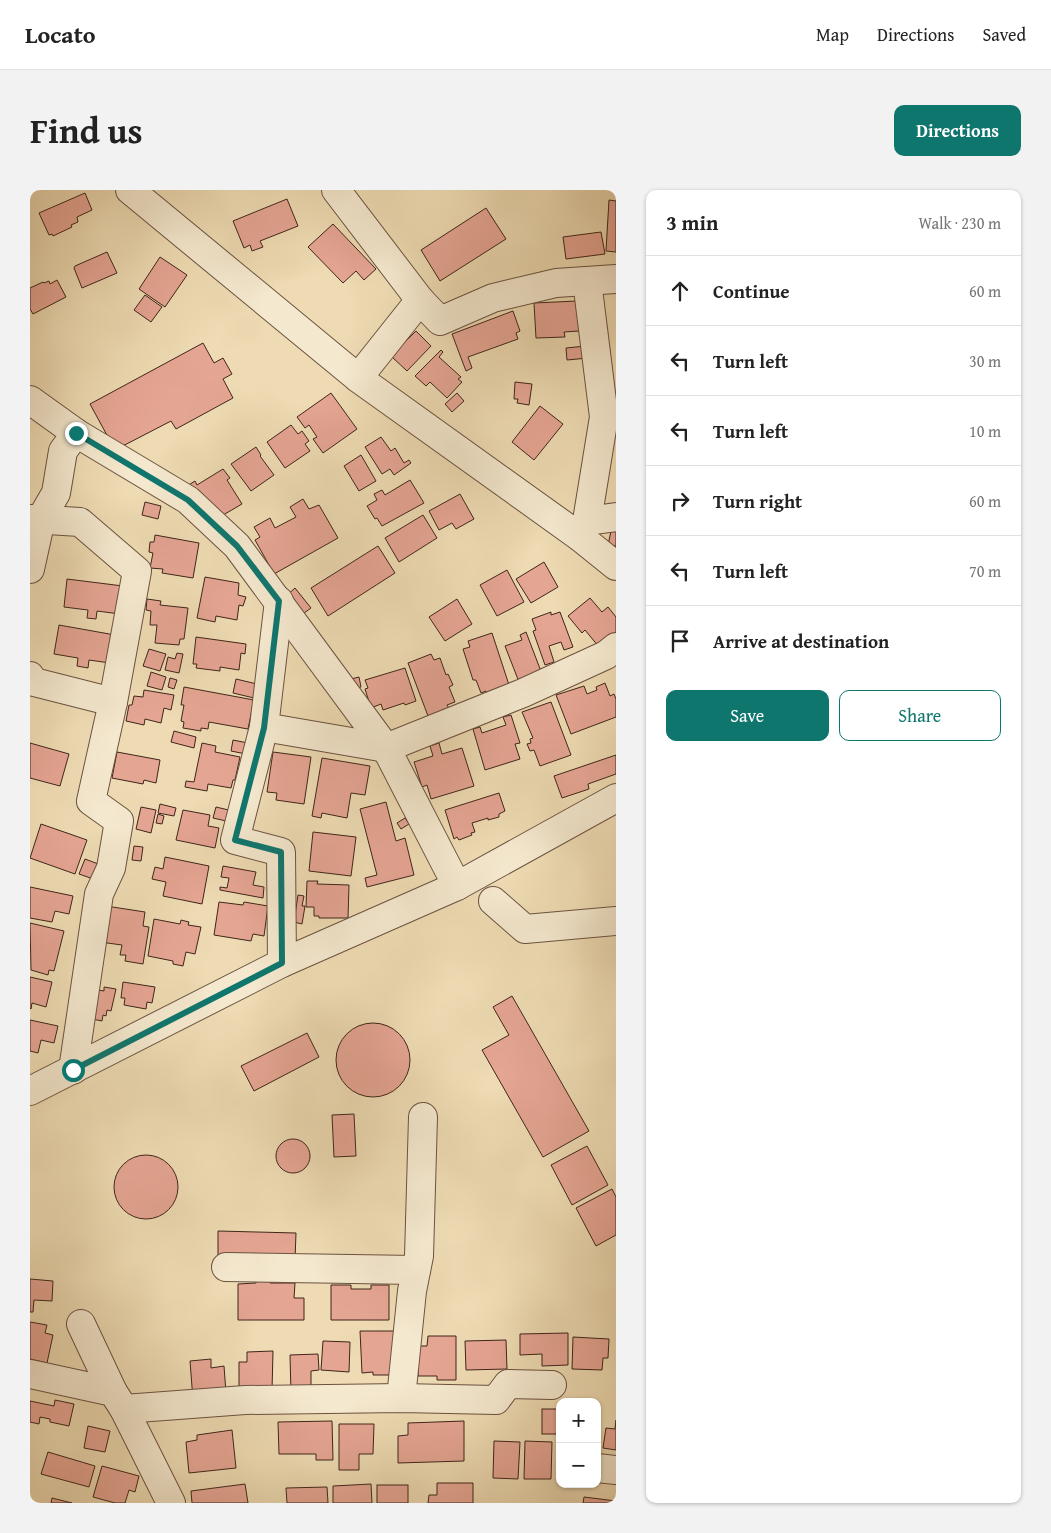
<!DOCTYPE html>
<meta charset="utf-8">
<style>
body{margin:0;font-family:"Gentium Book Plus",serif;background:#f2f2f2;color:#222}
.controls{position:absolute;right:15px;bottom:15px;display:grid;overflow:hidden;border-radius:10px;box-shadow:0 1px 4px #0004}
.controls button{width:45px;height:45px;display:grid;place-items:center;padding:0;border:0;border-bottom:1px solid #e0e0e0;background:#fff;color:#222;font:25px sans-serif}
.stop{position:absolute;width:15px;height:15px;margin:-11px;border:4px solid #0f766e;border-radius:50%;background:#fff}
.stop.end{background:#0f766e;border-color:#fff;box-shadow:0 1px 5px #0008}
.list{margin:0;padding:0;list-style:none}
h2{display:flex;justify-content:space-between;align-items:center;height:65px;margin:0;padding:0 20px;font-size:21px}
h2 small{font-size:16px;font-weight:400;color:#767676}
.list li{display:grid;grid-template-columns:32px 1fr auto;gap:15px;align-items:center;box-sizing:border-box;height:70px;padding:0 20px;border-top:1px solid #e0e0e0}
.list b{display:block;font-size:19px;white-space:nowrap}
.list em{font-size:16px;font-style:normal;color:#767676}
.actions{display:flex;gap:10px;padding:15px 20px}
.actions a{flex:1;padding:11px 0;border:1px solid #0f766e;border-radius:10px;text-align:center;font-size:18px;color:#0f766e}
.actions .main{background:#0f766e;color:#fff}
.icon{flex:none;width:28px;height:28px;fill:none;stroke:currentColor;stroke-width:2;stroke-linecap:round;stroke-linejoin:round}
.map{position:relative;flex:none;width:586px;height:1313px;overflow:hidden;border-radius:10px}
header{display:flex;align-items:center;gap:30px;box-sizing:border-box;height:70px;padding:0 25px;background:#fff;border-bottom:1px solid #e0e0e0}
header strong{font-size:24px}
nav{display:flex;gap:28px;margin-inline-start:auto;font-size:18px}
.intro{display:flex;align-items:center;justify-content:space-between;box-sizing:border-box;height:120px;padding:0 30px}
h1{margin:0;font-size:35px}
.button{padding:12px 22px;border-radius:10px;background:#0f766e;color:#fff;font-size:18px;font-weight:700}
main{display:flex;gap:30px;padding:0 30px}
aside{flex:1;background:#fff;border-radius:10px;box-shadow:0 1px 4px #0004}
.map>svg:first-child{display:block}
</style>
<header>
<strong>Locato</strong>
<nav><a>Map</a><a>Directions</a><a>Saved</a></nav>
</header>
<div class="intro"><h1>Find us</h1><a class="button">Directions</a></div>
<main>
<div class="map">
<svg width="586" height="1313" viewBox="0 0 586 1313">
<rect width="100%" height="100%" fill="#eedbb3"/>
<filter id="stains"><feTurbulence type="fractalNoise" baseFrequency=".004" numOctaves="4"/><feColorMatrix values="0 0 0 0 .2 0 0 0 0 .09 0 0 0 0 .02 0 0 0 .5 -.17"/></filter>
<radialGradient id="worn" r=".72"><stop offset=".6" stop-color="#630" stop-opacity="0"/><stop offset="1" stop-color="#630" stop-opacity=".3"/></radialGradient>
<g fill="#e5a593" stroke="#3f251a">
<path d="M 55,3 L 62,20 L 47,27 L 48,32 L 41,35 L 42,37 L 23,46 L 22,44 L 19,45 L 9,23 Z"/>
<path d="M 257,9 L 268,36 L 230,51 L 233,57 L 222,61 L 220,55 L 214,58 L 203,31 Z"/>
<path d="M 579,10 L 586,11 L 586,62 L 576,61 Z"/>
<path d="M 456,18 L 476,49 L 410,91 L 391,60 Z"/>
<path d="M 303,34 L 346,79 L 334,90 L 326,81 L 313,93 L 278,57 Z"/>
<path d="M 571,42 L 575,64 L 536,69 L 533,47 Z"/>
<path d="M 77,62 L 87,83 L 52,98 L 44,78 L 45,76 Z"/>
<path d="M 130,67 L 157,85 L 135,117 L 109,99 Z"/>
<path d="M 27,90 L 36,107 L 3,124 L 0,119 L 0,98 L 13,92 L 14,93 L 19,91 L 20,94 Z"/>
<path d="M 115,105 L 132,117 L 121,132 L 104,120 Z"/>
<path d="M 547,111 L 549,141 L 534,142 L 535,147 L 506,148 L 504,113 Z"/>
<path d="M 483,121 L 490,141 L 486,143 L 488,149 L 438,167 L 442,178 L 436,181 L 422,144 Z"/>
<path d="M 386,141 L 401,156 L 377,181 L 361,166 Z"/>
<path d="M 173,153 L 184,173 L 193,168 L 202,184 L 193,189 L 203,208 L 146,239 L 141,231 L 85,260 L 60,214 Z"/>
<path d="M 556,156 L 558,168 L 537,170 L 536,158 Z"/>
<path d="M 411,160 L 413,162 L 409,167 L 431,187 L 428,189 L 432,192 L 417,208 L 400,192 L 396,196 L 385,186 Z"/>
<path d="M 485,192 L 502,194 L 499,215 L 487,213 L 488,209 L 484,209 Z"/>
<path d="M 301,203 L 327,239 L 293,263 L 283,249 L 287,247 L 279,235 L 275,238 L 267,227 Z"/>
<path d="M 427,203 L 434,211 L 422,222 L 415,214 Z"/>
<path d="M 510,216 L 533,234 L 504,270 L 482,252 Z"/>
<path d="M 261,235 L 268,244 L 272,241 L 279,251 L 275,254 L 280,261 L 255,278 L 237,252 Z"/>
<path d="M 351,247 L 361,261 L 365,258 L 374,273 L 379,270 L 381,273 L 364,285 L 360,279 L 352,284 L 335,257 Z"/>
<path d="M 226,257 L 231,265 L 230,266 L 244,285 L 221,301 L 201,274 Z"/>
<path d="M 331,265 L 346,291 L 329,301 L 314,276 Z"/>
<path d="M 193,279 L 200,288 L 197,290 L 212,314 L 188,328 L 157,296 L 165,291 L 167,295 Z"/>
<path d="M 380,290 L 394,313 L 352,336 L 347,328 L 345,329 L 337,316 L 347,310 L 344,304 L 352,300 L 355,305 Z"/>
<path d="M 430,304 L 444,329 L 426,339 L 422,333 L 409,340 L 399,321 Z"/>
<path d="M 273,309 L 279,319 L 289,315 L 308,348 L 244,384 L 225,350 L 230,347 L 224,337 L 240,328 L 245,338 L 266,327 L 260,317 Z"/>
<path d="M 115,312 L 131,316 L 128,329 L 112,325 Z"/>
<path d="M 393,325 L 407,348 L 369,372 L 355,348 Z"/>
<path d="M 583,332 L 586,332 L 586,356 L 578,355 Z"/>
<path d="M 125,345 L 169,353 L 163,388 L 132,383 L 133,379 L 120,378 L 123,363 L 119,362 L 120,352 L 124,352 Z"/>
<path d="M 348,356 L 365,383 L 298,426 L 281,398 Z"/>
<path d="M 514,372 L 528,397 L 501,413 L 486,389 Z"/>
<path d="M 477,380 L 494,412 L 467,426 L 450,395 Z"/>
<path d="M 175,387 L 209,393 L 208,405 L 216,407 L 213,416 L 209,415 L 207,430 L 186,426 L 185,432 L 167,428 Z"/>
<path d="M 37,389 L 93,396 L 90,424 L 67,421 L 66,429 L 57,428 L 58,420 L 34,417 Z"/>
<path d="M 265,398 L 281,418 L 270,426 L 255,407 Z"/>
<path d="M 560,408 L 572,422 L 578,417 L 586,427 L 586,444 L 569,457 L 555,440 L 552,443 L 538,426 Z"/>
<path d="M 117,409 L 131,411 L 130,415 L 158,418 L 154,449 L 150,449 L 149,455 L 125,453 L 127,435 L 120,435 L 121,421 L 116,420 Z"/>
<path d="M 427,409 L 442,434 L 415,451 L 399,427 Z"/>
<path d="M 521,422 L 521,425 L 530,422 L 543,457 L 534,460 L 531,452 L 519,456 L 524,472 L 515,475 L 503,441 L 506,440 L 502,429 Z"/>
<path d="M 29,435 L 85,445 L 80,473 L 59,470 L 58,478 L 47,476 L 48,468 L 24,464 Z"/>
<path d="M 496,442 L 512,484 L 489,492 L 475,456 L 492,450 L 490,445 Z"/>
<path d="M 462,443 L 480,498 L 458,506 L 456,501 L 451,503 L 446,490 L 443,490 L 433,459 L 440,457 L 438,451 Z"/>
<path d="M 166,447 L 216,454 L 215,464 L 211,463 L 209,480 L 190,477 L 190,481 L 166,478 L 167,474 L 163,474 Z"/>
<path d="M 119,459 L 136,464 L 130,481 L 113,476 Z"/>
<path d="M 147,463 L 153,464 L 149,483 L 135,480 L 138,467 L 145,469 Z"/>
<path d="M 401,464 L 404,470 L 410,468 L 416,485 L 418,484 L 423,495 L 419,497 L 425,512 L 417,515 L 419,518 L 398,526 L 378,473 Z"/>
<path d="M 375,478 L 386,511 L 375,515 L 374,513 L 353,520 L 351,514 L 341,518 L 335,499 L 338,498 L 335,490 Z"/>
<path d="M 121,482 L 136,487 L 132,500 L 117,496 Z"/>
<path d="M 329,487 L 331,497 L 319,500 L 317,490 Z"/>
<path d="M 140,488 L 147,490 L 144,499 L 138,497 Z"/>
<path d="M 206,489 L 227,494 L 224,508 L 203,503 Z"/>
<path d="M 575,493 L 580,506 L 584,504 L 586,509 L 586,527 L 541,544 L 526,505 L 554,496 L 557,504 L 567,500 L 566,497 Z"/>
<path d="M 154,497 L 224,510 L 218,539 L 179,532 L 178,539 L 171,538 L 171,541 L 153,538 L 154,532 L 151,531 L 154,515 L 151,515 Z"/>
<path d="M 114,500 L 144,505 L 141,520 L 134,518 L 131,533 L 115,529 L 114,535 L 96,531 L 99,515 L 102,515 L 104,506 L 113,507 Z"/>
<path d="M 521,512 L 541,565 L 510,576 L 504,560 L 500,561 L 497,554 L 501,553 L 500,549 L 503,548 L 492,522 Z"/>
<path d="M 481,525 L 490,553 L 485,554 L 490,569 L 455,580 L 443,539 L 450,537 L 452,543 L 476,535 L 473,527 Z"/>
<path d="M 144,541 L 166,547 L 164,558 L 141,552 Z"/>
<path d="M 203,550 L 218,553 L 216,564 L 201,561 Z"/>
<path d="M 0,553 L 39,564 L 30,596 L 0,588 Z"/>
<path d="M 172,553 L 186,556 L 185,562 L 210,567 L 205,590 L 203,590 L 201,598 L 178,594 L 177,601 L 155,597 L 156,591 L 164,592 Z"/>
<path d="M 409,553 L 412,564 L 432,558 L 444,596 L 401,609 L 397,595 L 392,597 L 384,572 L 403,566 L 400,556 Z"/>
<path d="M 87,562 L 130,570 L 126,593 L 114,590 L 113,594 L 82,588 Z"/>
<path d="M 243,562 L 281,567 L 274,614 L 246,610 L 247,603 L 237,602 Z"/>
<path d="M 586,565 L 586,584 L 558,594 L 559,599 L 532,608 L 524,586 Z"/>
<path d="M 292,568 L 340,576 L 335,605 L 321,603 L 317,628 L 292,623 L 291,628 L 282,626 Z"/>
<path d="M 469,603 L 475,621 L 469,624 L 469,627 L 458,630 L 458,628 L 442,633 L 445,642 L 441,643 L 442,645 L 429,650 L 427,647 L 424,649 L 415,620 Z"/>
<path d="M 356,612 L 366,651 L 375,648 L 384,685 L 337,697 L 335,688 L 347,685 L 330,619 Z"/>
<path d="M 130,614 L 146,618 L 144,626 L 128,623 Z"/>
<path d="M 111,617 L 126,620 L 121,643 L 106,639 Z"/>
<path d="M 186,617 L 207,622 L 205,633 L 183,628 Z"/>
<path d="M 153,620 L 180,625 L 178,636 L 189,638 L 185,658 L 146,650 Z"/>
<path d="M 128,624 L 134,626 L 132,634 L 126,633 Z"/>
<path d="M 375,628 L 379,634 L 371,639 L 367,633 Z"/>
<path d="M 11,634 L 57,650 L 45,684 L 0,668 Z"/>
<path d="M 283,642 L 326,647 L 321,686 L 279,681 Z"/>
<path d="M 104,656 L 113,657 L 111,671 L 102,670 Z"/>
<path d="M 135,667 L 179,676 L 172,714 L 133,706 L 136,692 L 122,689 L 125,677 L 133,679 Z"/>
<path d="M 55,669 L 71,675 L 66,690 L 49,684 Z"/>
<path d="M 193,676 L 226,682 L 223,695 L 234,697 L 233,708 L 190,700 L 190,697 L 197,698 L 199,688 L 191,687 Z"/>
<path d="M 277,691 L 288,691 L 287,694 L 319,695 L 318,728 L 289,728 L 289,726 L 284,726 L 284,717 L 276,717 Z"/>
<path d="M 0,697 L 43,706 L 39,724 L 25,721 L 22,732 L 0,728 Z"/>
<path d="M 268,705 L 274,706 L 272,716 L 275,716 L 272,734 L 264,732 Z"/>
<path d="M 189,712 L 213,715 L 214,712 L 238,716 L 234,746 L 223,744 L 221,751 L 184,745 Z"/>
<path d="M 76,716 L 115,722 L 113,736 L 119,737 L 113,774 L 95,771 L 96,765 L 90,765 L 92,755 L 70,752 Z"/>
<path d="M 124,729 L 150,734 L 151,730 L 159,732 L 158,735 L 171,737 L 165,764 L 156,762 L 153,776 L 143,774 L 143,771 L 118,766 Z"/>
<path d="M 0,733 L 34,741 L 24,781 L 19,780 L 18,785 L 1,780 Z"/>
<path d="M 0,787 L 22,792 L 16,817 L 2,813 L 1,819 L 0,818 Z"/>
<path d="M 93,792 L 125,797 L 122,813 L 117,812 L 116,819 L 94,815 L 95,808 L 91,808 Z"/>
<path d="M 74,797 L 86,799 L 81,821 L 77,820 L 76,826 L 73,825 L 72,831 L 52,827 L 58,798 L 74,801 Z"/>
<path d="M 482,806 L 559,941 L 513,967 L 452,860 L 479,845 L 463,817 Z"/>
<path d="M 0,830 L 28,836 L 24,853 L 11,850 L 8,863 L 0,861 Z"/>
<circle cx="343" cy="870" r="37"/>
<path d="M 277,843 L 289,867 L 224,901 L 211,876 Z"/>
<path d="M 324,924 L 326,966 L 304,967 L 302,925 Z"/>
<circle cx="263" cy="966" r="17"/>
<path d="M 557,956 L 578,995 L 542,1015 L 521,975 Z"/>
<circle cx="116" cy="997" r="32"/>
<path d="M 582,999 L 586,1007 L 586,1045 L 566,1056 L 546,1018 Z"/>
<path d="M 188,1041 L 266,1043 L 265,1070 L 188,1068 Z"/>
<path d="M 226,1088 L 240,1088 L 240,1093 L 265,1093 L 264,1108 L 274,1108 L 274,1130 L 208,1130 L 208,1094 L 226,1093 Z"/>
<path d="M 0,1089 L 23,1091 L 22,1111 L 4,1110 L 3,1122 L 0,1122 Z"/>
<path d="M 301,1095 L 321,1095 L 321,1099 L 341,1099 L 341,1095 L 359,1095 L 359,1130 L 301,1130 Z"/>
<path d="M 0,1132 L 17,1135 L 15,1143 L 23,1145 L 17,1173 L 0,1169 Z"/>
<path d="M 330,1141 L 367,1141 L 364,1185 L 343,1185 L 343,1182 L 332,1183 Z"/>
<path d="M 538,1143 L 538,1175 L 512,1176 L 512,1164 L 490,1165 L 490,1144 Z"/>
<path d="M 398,1146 L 426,1146 L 426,1190 L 407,1190 L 407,1186 L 388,1186 L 388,1156 L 397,1156 Z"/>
<path d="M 543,1147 L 579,1149 L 578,1168 L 573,1168 L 572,1180 L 542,1179 Z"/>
<path d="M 476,1150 L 477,1179 L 436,1180 L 435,1151 Z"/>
<path d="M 293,1151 L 320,1152 L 319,1182 L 291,1180 Z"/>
<path d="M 243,1161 L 242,1201 L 209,1201 L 209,1172 L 217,1172 L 217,1162 Z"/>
<path d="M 288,1164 L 289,1180 L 281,1181 L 281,1203 L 261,1203 L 260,1165 Z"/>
<path d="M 181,1169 L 181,1178 L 194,1176 L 196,1203 L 163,1210 L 160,1171 Z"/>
<path d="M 25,1210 L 44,1214 L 39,1236 L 20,1232 L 20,1229 L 10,1227 L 9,1234 L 0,1232 L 0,1211 L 24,1216 Z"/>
<rect x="512" y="1219" width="18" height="25"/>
<path d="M 586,1230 L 586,1260 L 573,1258 L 576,1238 L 585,1239 Z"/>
<path d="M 302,1231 L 303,1270 L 286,1270 L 286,1264 L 249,1264 L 248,1232 Z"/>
<path d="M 434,1231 L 434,1271 L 368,1273 L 368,1246 L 378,1245 L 378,1233 Z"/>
<path d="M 309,1234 L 344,1234 L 343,1264 L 329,1264 L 329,1280 L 309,1280 Z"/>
<path d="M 58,1236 L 80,1241 L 75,1262 L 54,1258 Z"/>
<path d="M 202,1240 L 206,1278 L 159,1283 L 156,1252 L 167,1250 L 167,1245 Z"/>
<path d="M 464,1251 L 490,1252 L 488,1289 L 463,1288 Z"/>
<path d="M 495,1251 L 522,1252 L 521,1289 L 494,1289 Z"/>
<path d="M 18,1262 L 65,1276 L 59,1297 L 11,1284 Z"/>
<path d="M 72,1276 L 109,1286 L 105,1302 L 99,1300 L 95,1313 L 85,1313 L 63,1307 Z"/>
<path d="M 407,1293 L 443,1293 L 443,1313 L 398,1313 L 399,1305 L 407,1305 Z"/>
<path d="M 215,1294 L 218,1313 L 162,1313 L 161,1301 Z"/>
<path d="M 341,1294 L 342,1313 L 303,1313 L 303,1296 Z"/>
<rect x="347" y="1295" width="31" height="18"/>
<path d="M 297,1297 L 298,1313 L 257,1313 L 256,1298 Z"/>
<path d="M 554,1307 L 586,1311 L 586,1313 L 553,1313 Z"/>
<path d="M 22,1308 L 42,1313 L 21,1313 Z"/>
</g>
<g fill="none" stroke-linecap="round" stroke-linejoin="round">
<g stroke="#6b5240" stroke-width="30">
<g id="minor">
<path d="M 100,0 L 328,188 L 550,347 L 586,376"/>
<path d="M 306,0 L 390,110"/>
<path d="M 328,188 L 390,110 L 410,131 L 463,108 L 526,93 L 586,89"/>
<path d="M 0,210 L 46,243 L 158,310 L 207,356 L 356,558 L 427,696"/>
<path d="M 0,329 L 50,332 L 107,381 L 83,512 L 61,611 L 89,631 L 81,678 L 69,704 L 43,880"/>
<path d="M 557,331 L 586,327"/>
<path d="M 550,347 L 557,331 L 574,227 L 557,91"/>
<path d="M 0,379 L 11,329 L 26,303 L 33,261 L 46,243"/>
<path d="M 249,411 L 234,537 L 205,650 L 251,662 L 252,773"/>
<path d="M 0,486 L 4,492 L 83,512"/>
<path d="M 234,537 L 356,558 L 493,503 L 576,465 L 586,457"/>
<path d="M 463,711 L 495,739 L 586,731"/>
<path d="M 0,901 L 252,773 L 427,696 L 586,608"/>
<path d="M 196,1077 L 386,1080"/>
<path d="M 51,1134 L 83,1202"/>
<path d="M 0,1184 L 83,1202 L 94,1219 L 141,1313"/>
<path d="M 371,1208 L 382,1101 L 389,1066 L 393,927"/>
<path d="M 94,1219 L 215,1210 L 371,1208 L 466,1210 L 478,1194 L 522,1195"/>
<path d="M 567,1278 L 586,1280"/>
</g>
</g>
<use href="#minor" stroke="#f4e8ce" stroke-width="28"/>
</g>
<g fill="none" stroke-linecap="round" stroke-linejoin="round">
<path stroke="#0f766e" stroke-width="6" d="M 43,880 L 252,773 L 251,662 L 205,650 L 234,538 L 249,411 L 207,356 L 158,310 L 46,243"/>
</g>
<rect width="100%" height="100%" filter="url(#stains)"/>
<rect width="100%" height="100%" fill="url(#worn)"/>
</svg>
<div class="controls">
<button>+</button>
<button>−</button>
</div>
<div class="stop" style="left:43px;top:880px"></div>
<div class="stop end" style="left:46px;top:243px"></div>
</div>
<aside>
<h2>3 min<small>Walk · 230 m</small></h2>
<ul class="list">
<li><svg class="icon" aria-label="ahead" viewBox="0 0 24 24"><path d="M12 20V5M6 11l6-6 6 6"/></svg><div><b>Continue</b></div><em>60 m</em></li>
<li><svg class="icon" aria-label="left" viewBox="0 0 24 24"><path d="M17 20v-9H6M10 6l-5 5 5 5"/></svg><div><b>Turn left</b></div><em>30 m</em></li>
<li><svg class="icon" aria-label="left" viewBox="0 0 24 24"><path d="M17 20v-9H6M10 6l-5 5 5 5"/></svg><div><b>Turn left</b></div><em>10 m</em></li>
<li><svg class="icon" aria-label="right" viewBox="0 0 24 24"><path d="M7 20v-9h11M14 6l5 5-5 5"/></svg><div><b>Turn right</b></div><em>60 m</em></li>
<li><svg class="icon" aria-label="left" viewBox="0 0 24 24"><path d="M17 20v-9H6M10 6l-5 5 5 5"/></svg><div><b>Turn left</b></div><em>70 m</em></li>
<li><svg class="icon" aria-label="arrive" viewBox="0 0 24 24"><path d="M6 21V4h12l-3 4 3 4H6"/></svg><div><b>Arrive at destination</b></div></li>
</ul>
<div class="actions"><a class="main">Save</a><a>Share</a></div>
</aside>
</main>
